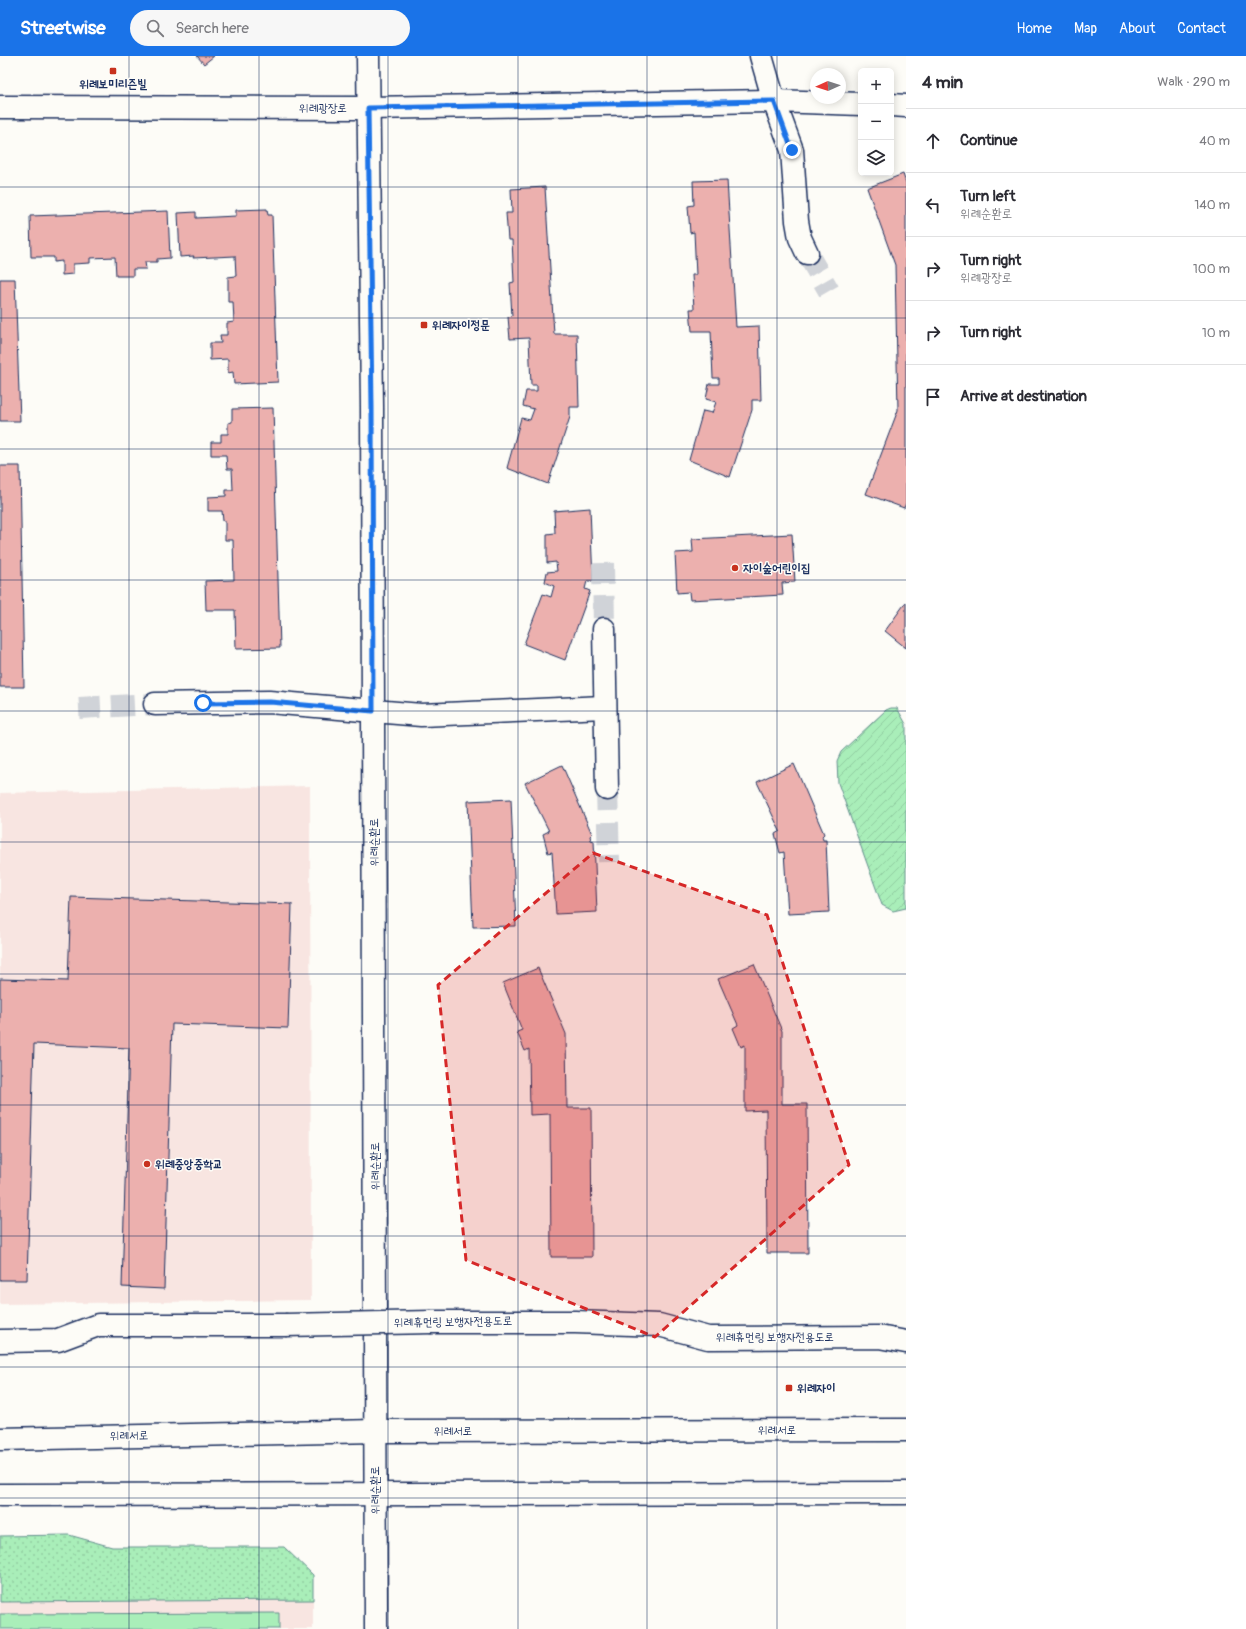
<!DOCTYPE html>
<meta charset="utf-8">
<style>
body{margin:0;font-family:Pangolin,"Poor Story",sans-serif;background:#f7f7f7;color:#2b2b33}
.controls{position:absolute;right:12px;top:12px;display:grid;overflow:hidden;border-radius:6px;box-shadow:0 2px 10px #0003}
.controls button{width:36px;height:36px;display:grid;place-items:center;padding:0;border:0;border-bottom:1px solid #e1e1e2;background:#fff;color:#2b2b33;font:20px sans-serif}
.compass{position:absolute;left:810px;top:12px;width:36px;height:36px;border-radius:50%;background:#fff;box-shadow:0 2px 10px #0003;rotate:267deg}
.stop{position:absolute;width:12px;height:12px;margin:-9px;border:3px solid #1a73e8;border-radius:50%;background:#fff}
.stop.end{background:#1a73e8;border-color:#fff;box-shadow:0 1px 4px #0008}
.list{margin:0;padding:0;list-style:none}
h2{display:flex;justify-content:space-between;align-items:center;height:52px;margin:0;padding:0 16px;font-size:17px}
h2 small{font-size:13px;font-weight:400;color:#7c7c81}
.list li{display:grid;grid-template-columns:26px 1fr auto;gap:12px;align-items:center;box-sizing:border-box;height:64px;padding:0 16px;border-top:1px solid #e1e1e2}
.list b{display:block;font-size:15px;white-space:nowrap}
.list p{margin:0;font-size:13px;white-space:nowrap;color:#7c7c81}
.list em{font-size:13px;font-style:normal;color:#7c7c81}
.icon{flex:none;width:22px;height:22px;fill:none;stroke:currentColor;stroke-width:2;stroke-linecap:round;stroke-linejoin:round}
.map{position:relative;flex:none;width:906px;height:1573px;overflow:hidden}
header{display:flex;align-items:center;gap:24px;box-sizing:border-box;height:56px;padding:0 20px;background:#1a73e8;color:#fff}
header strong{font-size:19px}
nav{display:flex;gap:22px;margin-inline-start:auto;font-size:14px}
.search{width:280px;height:36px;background:#f7f7f7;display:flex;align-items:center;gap:10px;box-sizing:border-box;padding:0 14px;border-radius:22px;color:#7c7c81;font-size:15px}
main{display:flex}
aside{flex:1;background:#fff}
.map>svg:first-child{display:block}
</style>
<header>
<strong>Streetwise</strong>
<div class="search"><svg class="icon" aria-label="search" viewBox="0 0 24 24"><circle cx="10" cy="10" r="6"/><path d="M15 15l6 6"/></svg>Search here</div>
<nav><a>Home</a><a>Map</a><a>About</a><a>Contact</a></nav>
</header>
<main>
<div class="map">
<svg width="906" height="1573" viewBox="0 0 906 1573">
<defs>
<pattern id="grass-dots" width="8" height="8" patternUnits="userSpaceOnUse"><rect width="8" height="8" fill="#a9eeb9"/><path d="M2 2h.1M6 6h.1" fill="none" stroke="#91cca1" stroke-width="1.8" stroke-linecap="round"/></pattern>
<pattern id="garden-furrows" width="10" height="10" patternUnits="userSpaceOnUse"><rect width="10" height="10" fill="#a9eeb9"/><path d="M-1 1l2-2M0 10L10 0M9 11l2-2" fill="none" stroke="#91cca1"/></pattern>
</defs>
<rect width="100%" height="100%" fill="#fdfcf7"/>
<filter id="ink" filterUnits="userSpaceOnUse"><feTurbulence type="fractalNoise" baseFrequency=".025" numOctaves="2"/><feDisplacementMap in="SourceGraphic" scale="8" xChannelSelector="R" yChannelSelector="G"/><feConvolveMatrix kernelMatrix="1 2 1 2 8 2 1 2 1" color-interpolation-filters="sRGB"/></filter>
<g filter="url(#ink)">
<g fill="#f8e5e1">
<path d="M 310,730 L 311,1244 L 0,1248 L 0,737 Z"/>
<path d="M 313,1544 L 313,1573 L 0,1573 L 0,1546 Z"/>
</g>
<path fill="url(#grass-dots)" stroke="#628e8c" d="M 69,1479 L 112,1491 L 284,1491 L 313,1519 L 313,1544 L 0,1546 L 0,1480 Z"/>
<path fill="url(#garden-furrows)" stroke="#628e8c" d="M 891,652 L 897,652 L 906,668 L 906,852 L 893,855 L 882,849 L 838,727 L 837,705 L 841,696 L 886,654 Z"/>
<path fill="#a9eeb9" stroke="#628e8c" d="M 279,1557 L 279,1573 L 0,1573 L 0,1558 Z"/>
<g fill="#ecb0ae" stroke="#1b2f5e">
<path d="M 197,0 L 214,0 L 204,8 Z"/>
<path d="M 903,118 L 906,127 L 906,447 L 904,452 L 866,438 L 898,354 L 895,209 L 867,132 Z"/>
<path d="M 727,124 L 736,271 L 759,270 L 761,344 L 752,344 L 752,354 L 730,421 L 689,404 L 703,355 L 712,357 L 716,346 L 706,343 L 709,328 L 719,328 L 719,322 L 713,322 L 711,275 L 692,275 L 690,253 L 694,253 L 692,219 L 696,219 L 694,176 L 690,177 L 688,150 L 694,149 L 693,125 Z"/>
<path d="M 545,131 L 554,278 L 577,278 L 579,351 L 570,351 L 570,361 L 548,428 L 507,412 L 521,362 L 530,364 L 534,353 L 523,350 L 526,335 L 537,335 L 537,329 L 531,329 L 529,282 L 510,283 L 508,261 L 512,260 L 510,227 L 514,226 L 512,184 L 508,184 L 506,157 L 512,157 L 511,133 Z"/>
<path d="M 267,153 L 268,159 L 272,159 L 278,326 L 234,328 L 233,316 L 228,317 L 228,303 L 210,304 L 210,287 L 221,287 L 220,279 L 227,279 L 227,267 L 234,266 L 233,246 L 228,246 L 228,221 L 236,220 L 235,200 L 193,202 L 194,200 L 180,201 L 178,157 L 196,156 L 196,162 L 236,160 L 236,154 Z"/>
<path d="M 168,155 L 170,202 L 157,203 L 157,206 L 145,206 L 146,213 L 133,213 L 133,220 L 116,220 L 115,201 L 90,202 L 90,207 L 73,208 L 73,218 L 62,219 L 62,205 L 54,206 L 54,201 L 31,201 L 30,160 Z"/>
<path d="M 0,223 L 15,223 L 20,365 L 0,365 Z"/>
<path d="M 273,352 L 280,592 L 236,593 L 235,554 L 206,554 L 205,525 L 234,524 L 233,484 L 225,484 L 225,465 L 223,465 L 222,455 L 208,455 L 208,441 L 226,440 L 226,434 L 233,434 L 232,413 L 227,413 L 226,399 L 211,399 L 211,386 L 221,386 L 221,378 L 228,378 L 228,367 L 232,366 L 232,353 Z"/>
<path d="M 0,410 L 20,410 L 24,631 L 0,631 Z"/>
<path d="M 590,452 L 593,525 L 587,525 L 585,533 L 590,535 L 565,604 L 524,588 L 543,538 L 551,541 L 554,530 L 545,526 L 547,516 L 557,515 L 556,506 L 547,507 L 547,478 L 555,477 L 554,455 Z"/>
<path d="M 792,478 L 795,526 L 782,527 L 783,539 L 690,544 L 689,536 L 677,537 L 675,497 L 693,496 L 692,483 Z"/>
<path d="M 906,546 L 906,592 L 885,575 Z"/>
<path d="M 794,708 L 824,778 L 822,780 L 823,784 L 826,784 L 829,856 L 788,858 L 784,796 L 780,797 L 775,778 L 780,775 L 757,726 Z"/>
<path d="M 562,709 L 592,778 L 590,780 L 591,784 L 594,785 L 597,856 L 556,858 L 552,796 L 548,797 L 543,778 L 549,775 L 525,727 Z"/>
<path d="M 511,743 L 516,870 L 473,871 L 468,745 Z"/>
<path d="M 71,841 L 292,848 L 288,972 L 172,968 L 164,1233 L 122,1231 L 129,992 L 34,988 L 27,1224 L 0,1224 L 0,923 L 68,925 Z"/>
<path d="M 754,908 L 782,975 L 782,1048 L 807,1048 L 808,1197 L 767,1197 L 766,1054 L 745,1055 L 745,989 L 741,991 L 733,972 L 738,969 L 718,923 Z"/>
<path d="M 538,912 L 566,978 L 567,1052 L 591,1052 L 592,1201 L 551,1201 L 550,1058 L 530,1059 L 529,993 L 525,995 L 517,976 L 522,974 L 503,927 Z"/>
</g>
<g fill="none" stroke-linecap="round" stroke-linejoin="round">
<g stroke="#d0d3d8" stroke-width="22" stroke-dasharray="22 11" stroke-linecap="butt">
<path d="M 807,197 L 829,235"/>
<path d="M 603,507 L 604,573"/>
<path d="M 79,652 L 155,648"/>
<path d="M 607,733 L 609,806"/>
</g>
<g stroke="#1b2f5e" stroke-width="25">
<g id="minor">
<path d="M 368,0 L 372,351 L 376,1573"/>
<path d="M 761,0 L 774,45 L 792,94 L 797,165 L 800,182 L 807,197"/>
<path d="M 891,49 L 906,50"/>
<path d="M 0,51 L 368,52 L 774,45 L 861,48"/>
<path d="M 604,573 L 607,733"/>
<path d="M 155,648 L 269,646 L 421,659 L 604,651"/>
<path d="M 432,1266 L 575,1266 L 659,1269 L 708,1282 L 879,1281 L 906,1286"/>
<path d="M 0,1285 L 58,1284 L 98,1269 L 285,1269"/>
</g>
</g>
<g stroke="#1b2f5e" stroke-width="25">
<g id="major">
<path d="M 0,1383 L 376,1375 L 906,1374"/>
<path d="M 0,1439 L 906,1437"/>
</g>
</g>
<use href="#minor" stroke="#fdfcf7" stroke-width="22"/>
<use href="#major" stroke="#fdfcf7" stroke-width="22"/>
<g stroke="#1b2f5e" stroke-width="25" stroke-linecap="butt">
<path id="minor-bridge" d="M 285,1269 L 432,1266"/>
</g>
<use href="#minor-bridge" stroke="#fdfcf7" stroke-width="22"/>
</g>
</g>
<g fill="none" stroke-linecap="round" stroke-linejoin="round" filter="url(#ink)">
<path stroke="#1a73e8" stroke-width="5" d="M 203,647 L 270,646 L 373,655 L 372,351 L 368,52 L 774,45 L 792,94"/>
</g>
<path fill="#d62828" fill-opacity="0.2" stroke="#d62828" stroke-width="3" stroke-dasharray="8 5" stroke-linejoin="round" d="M 593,797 L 767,859 L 849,1109 L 655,1281 L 466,1204 L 438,929 Z"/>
<path fill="none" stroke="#1b2f5e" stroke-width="1" stroke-opacity="0.55" d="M 129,0 L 129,1573M 259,0 L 259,1573M 388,0 L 388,1573M 518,0 L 518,1573M 647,0 L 647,1573M 777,0 L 777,1573M 0,131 L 906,131M 0,262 L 906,262M 0,393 L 906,393M 0,524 L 906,524M 0,655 L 906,655M 0,786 L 906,786M 0,918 L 906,918M 0,1049 L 906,1049M 0,1180 L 906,1180M 0,1311 L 906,1311M 0,1442 L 906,1442"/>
<g fill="#c8321e" stroke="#fdfcf7" stroke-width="1.5">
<rect x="109" y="11" width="8" height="8" rx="2"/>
<rect x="420" y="265" width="8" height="8" rx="2"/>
<circle cx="735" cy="512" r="4"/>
<circle cx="147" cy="1108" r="4"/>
<rect x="785" y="1328" width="8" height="8" rx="2"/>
</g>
<g text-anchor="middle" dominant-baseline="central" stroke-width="3" stroke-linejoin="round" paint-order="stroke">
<g font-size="12" font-weight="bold" fill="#1b2f5e" stroke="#fdfcf7" text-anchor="start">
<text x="113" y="28" text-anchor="middle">위례보미리즌빌</text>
<text x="432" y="269">위례자이정문</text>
<text x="743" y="512">자이숲어린이집</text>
<text x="155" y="1108">위례중앙중학교</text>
<text x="797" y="1332">위례자이</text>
</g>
<g font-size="12" fill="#1b2f5e" stroke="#fdfcf7">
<text x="323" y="52">위례광장로</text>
<text transform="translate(374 786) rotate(-90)">위례순환로</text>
<text transform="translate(375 1110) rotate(-90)">위례순환로</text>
<text transform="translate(453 1266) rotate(-1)">위례휴먼링 보행자전용도로</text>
<text x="775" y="1281">위례휴먼링 보행자전용도로</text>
<text x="777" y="1374">위례서로</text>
<text x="453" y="1375">위례서로</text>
<text transform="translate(129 1380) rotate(-1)">위례서로</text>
<text transform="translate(375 1434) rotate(-90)">위례순환로</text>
</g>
</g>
</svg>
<div class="controls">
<button>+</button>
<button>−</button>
<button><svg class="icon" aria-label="layers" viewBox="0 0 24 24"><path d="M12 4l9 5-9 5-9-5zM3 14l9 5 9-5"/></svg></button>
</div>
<svg class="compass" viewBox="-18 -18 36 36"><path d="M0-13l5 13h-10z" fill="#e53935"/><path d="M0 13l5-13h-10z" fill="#7c7c81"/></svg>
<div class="stop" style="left:203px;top:647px"></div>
<div class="stop end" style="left:792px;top:94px"></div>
</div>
<aside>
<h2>4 min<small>Walk · 290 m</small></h2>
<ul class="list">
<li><svg class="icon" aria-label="ahead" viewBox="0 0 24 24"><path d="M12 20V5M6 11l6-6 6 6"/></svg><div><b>Continue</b></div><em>40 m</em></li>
<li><svg class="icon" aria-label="left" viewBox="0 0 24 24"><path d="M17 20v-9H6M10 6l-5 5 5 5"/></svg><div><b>Turn left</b><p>위례순환로</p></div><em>140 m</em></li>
<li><svg class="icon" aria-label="right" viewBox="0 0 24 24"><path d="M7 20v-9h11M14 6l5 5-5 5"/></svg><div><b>Turn right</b><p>위례광장로</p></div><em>100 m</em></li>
<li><svg class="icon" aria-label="right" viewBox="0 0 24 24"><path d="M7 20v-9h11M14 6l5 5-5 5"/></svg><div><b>Turn right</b></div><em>10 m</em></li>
<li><svg class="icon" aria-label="arrive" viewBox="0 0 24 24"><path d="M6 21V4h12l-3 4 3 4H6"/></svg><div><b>Arrive at destination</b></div></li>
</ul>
</aside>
</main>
